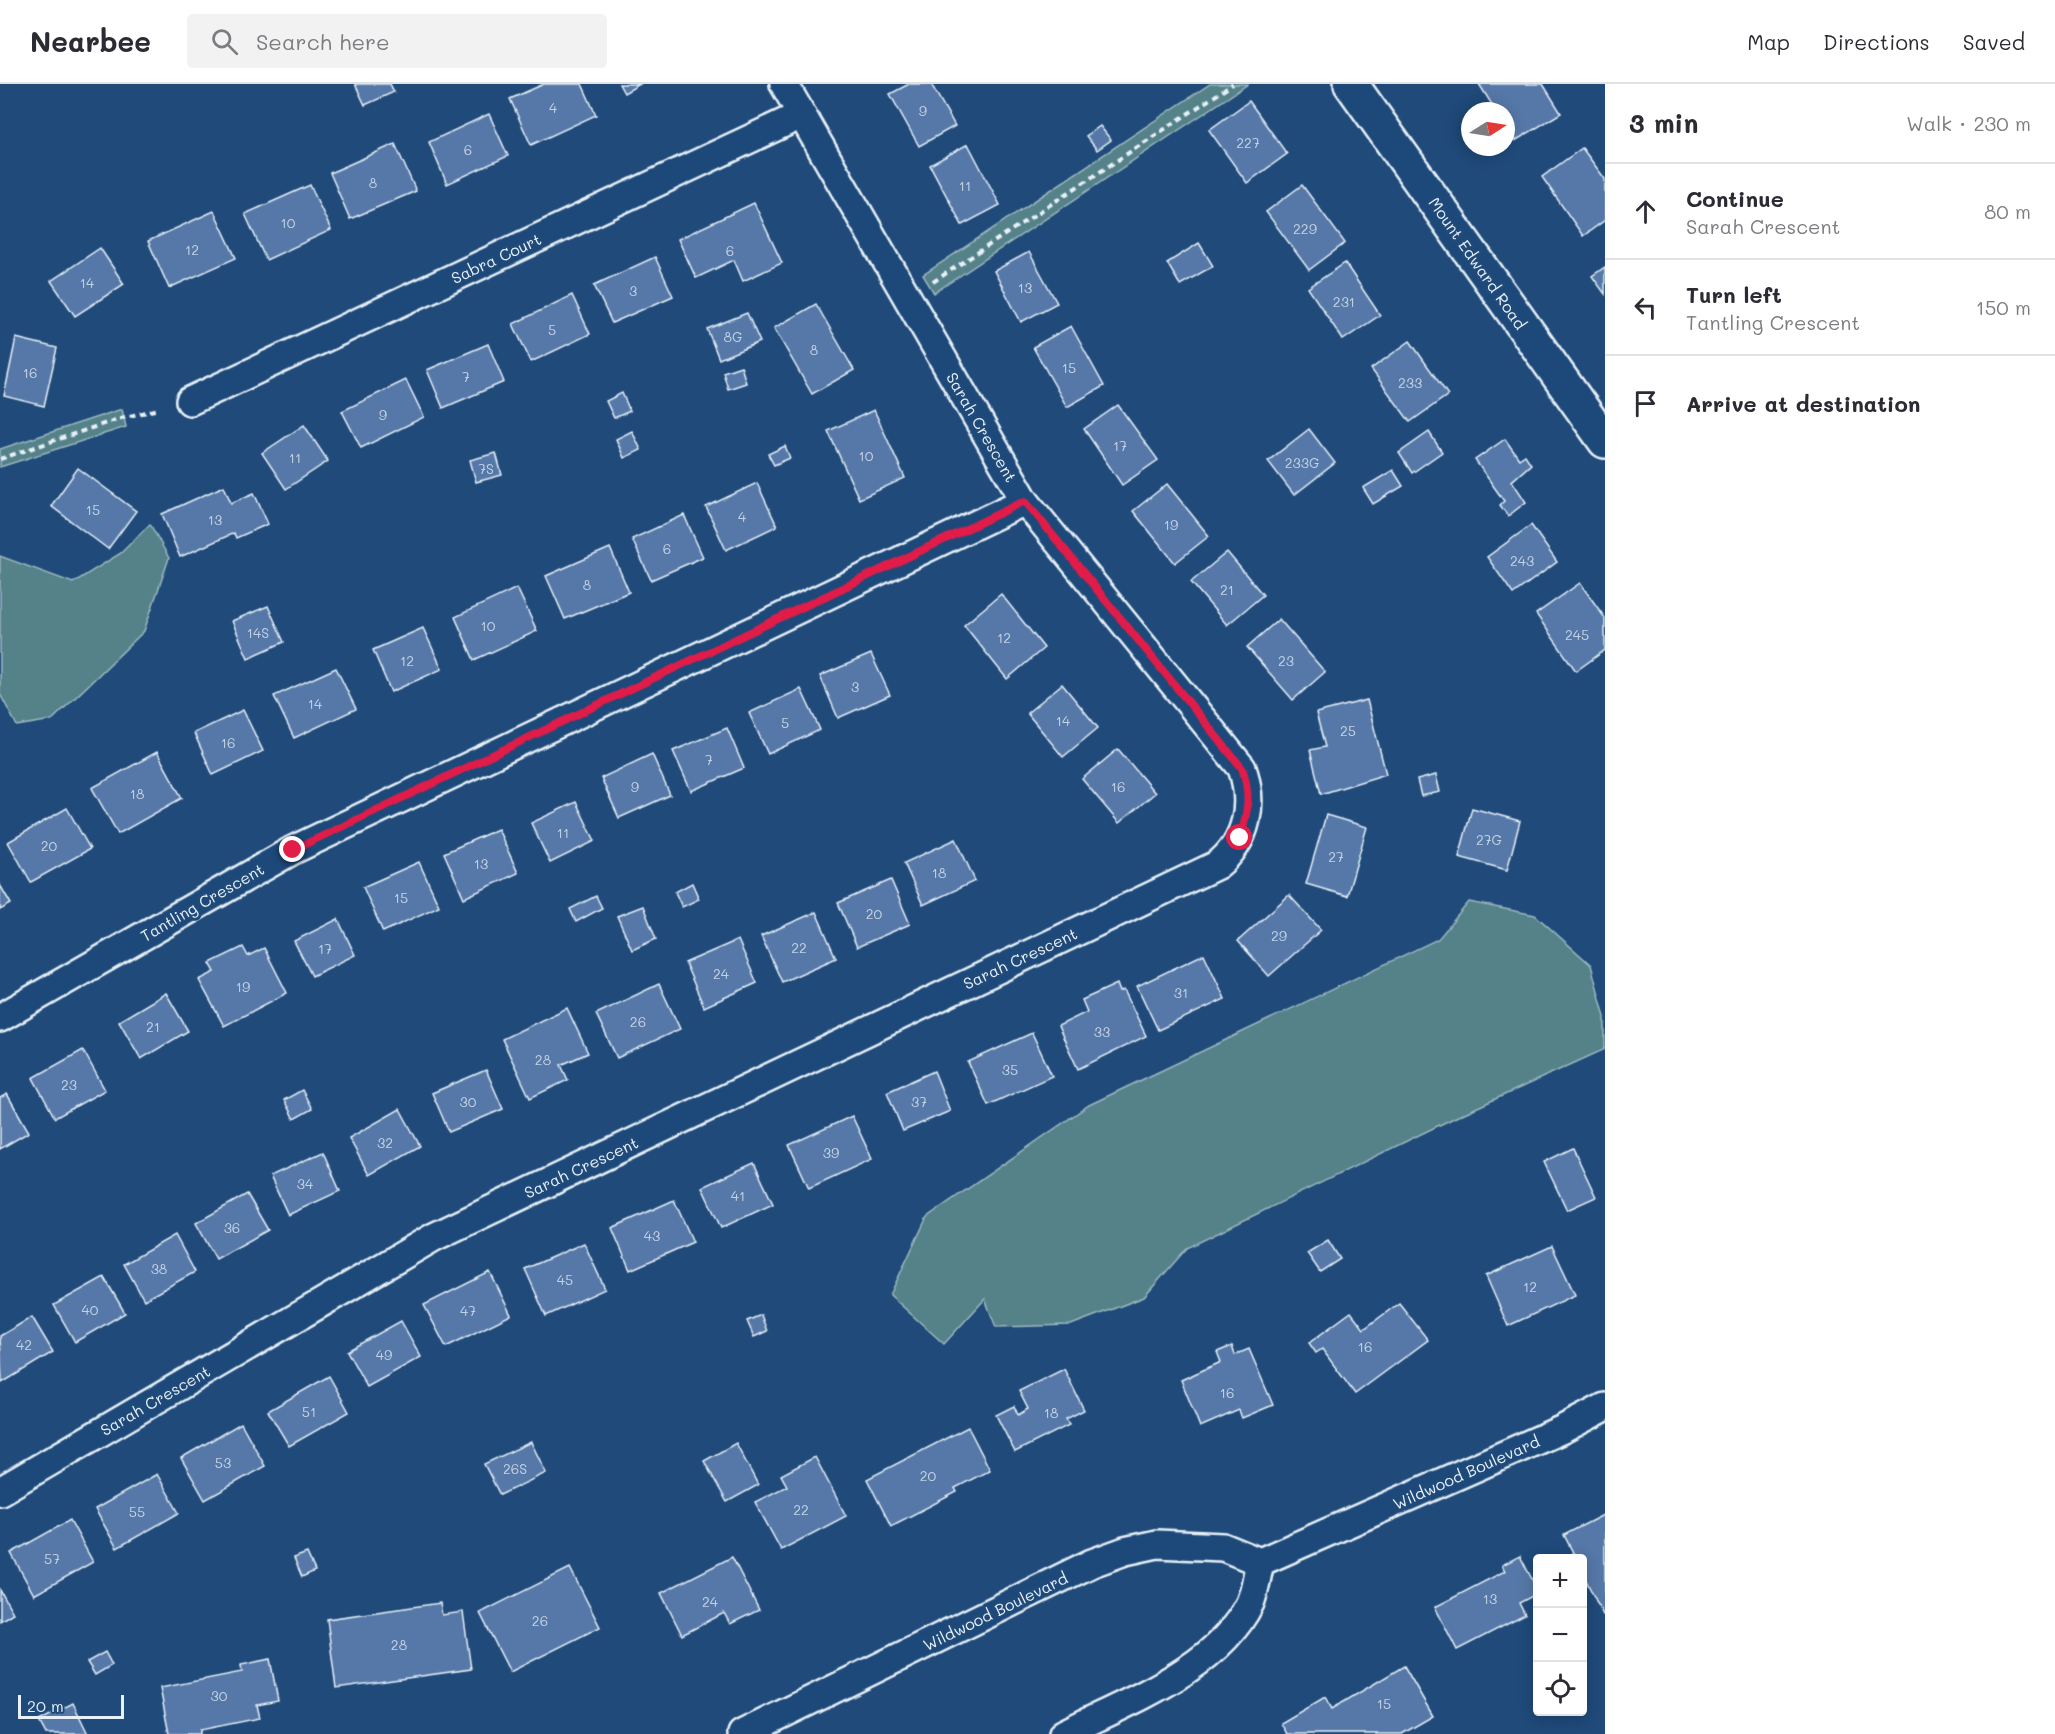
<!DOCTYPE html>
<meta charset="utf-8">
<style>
body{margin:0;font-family:Mali,sans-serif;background:#f2f2f3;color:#2b2b33}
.controls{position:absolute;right:18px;bottom:18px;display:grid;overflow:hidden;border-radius:6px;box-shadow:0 3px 15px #0003}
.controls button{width:54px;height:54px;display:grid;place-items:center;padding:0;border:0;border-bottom:2px solid #e1e1e2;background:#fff;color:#2b2b33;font:30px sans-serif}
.compass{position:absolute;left:1461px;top:18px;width:54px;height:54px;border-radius:50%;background:#fff;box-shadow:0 3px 15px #0003;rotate:78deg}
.scale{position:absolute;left:18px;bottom:15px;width:106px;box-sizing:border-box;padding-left:6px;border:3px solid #e8f1f8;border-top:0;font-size:16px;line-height:21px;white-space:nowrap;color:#e8f1f8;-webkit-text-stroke:4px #1f4a7a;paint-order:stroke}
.stop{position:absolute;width:18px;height:18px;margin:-14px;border:4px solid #e11d48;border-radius:50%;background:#fff}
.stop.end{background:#e11d48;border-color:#fff;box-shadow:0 2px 6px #0008}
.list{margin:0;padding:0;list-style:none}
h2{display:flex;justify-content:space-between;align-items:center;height:78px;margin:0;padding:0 24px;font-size:26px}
h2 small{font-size:20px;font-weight:400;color:#7c7c81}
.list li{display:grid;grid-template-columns:39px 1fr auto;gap:18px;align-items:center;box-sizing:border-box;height:96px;padding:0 24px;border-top:2px solid #e1e1e2}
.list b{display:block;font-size:22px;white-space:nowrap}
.list p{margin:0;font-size:20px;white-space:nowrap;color:#7c7c81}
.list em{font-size:20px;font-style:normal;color:#7c7c81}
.icon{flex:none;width:33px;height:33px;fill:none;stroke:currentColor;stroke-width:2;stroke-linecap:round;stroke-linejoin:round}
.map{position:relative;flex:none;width:1605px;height:1650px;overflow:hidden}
header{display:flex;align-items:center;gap:36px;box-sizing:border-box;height:84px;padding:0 30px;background:#fff;border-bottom:2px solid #e1e1e2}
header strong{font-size:28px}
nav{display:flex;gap:33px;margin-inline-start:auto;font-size:21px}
.search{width:420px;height:54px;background:#f2f2f3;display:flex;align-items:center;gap:15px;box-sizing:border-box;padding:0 21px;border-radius:6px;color:#7c7c81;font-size:22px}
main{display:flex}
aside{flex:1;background:#fff}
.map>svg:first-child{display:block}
</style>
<header>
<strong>Nearbee</strong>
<div class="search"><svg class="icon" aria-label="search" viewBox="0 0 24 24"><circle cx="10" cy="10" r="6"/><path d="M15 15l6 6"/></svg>Search here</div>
<nav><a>Map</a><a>Directions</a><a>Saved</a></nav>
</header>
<main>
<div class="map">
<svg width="1605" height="1650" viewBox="0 0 1605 1650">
<rect width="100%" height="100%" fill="#1f4a7a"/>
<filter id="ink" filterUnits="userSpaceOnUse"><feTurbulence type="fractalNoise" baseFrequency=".0167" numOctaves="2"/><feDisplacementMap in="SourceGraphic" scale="12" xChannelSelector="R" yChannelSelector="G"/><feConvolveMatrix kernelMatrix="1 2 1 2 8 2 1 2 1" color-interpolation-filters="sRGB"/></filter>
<g filter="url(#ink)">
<g fill="#548189" stroke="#9eb9c0" stroke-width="1.5">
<path d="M 1210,0 L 1248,0 L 934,209 L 923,191 Z"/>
<path d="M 122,325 L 126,343 L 0,383 L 0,365 Z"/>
<path d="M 150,440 L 169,474 L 144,547 L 52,636 L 17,642 L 0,610 L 0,472 L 73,499 L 121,469 Z"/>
<path d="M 1469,818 L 1535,831 L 1591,881 L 1605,933 L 1605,965 L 1458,1032 L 1187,1164 L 1144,1213 L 1071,1241 L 996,1243 L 985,1215 L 944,1260 L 890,1211 L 927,1133 L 1089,1021 L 1438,855 Z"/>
</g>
<g fill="#5678a8" stroke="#e8f1f8" stroke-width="1.5">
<path d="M 355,0 L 390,0 L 394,8 L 365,21 Z"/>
<path d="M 544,0 L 582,0 L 596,31 L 531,61 L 510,15 Z"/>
<path d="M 619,0 L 640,0 L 624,9 Z"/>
<path d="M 909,0 L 931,0 L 955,42 L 919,62 L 890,10 Z"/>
<path d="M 1479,0 L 1543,0 L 1561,29 L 1515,57 L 1506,42 L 1506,27 L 1496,27 Z"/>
<path d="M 1249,17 L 1287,70 L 1247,99 L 1209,46 Z"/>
<path d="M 489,30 L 508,72 L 447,100 L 429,58 Z"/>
<path d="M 1100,42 L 1111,56 L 1097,66 L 1086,52 Z"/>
<path d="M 395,60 L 416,107 L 350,135 L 330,89 Z"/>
<path d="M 968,60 L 1000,121 L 962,141 L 930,81 Z"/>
<path d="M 1582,64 L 1605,95 L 1605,136 L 1583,152 L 1542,93 Z"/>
<path d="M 310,101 L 331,146 L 266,176 L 245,130 Z"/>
<path d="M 1302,101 L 1345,159 L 1309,186 L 1266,128 Z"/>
<path d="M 754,119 L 782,179 L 743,197 L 734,176 L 696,194 L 678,155 Z"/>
<path d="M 214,127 L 236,174 L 169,204 L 148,157 Z"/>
<path d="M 1199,159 L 1213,182 L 1180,201 L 1167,179 Z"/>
<path d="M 100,164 L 124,200 L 75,232 L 51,197 Z"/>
<path d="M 1029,168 L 1057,219 L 1021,238 L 994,187 Z"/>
<path d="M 655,173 L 673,212 L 612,239 L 594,201 Z"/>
<path d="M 1345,179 L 1380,231 L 1343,256 L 1308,204 Z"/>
<path d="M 1605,183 L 1605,210 L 1592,192 Z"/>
<path d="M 572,211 L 590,250 L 531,278 L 513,240 Z"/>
<path d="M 816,220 L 854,286 L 812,310 L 774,244 Z"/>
<path d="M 747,229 L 760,258 L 719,275 L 707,245 Z"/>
<path d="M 1071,242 L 1104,302 L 1067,323 L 1033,263 Z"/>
<path d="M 16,254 L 57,264 L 44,322 L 4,312 Z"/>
<path d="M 1410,257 L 1448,311 L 1410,338 L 1371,285 Z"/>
<path d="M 488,260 L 504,298 L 443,324 L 427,286 Z"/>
<path d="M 741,282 L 746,299 L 728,305 L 723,288 Z"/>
<path d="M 406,296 L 424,333 L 361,364 L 342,327 Z"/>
<path d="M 622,309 L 630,327 L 614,334 L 606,317 Z"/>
<path d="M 1118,321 L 1158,376 L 1122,401 L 1084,345 Z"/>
<path d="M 874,326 L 905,394 L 859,415 L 828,347 Z"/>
<path d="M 304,341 L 328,377 L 286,405 L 262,369 Z"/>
<path d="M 1309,345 L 1335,379 L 1294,411 L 1268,377 Z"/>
<path d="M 632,347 L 641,366 L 624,374 L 616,355 Z"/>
<path d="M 1429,348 L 1442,368 L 1412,389 L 1399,369 Z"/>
<path d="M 1505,355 L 1519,375 L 1525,371 L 1531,380 L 1512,397 L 1526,418 L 1508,432 L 1500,421 L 1504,417 L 1475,376 Z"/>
<path d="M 785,362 L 790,374 L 774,381 L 768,370 Z"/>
<path d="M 496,369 L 502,391 L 476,398 L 470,376 Z"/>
<path d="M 78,384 L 136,427 L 108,465 L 51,422 Z"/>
<path d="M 1393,386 L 1403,402 L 1373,420 L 1363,404 Z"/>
<path d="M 757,399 L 777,442 L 726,466 L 706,423 Z"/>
<path d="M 1167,400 L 1209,452 L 1175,479 L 1133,427 Z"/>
<path d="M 224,402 L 231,419 L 254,409 L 268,440 L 236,454 L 234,449 L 180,473 L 162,430 Z"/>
<path d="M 684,431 L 703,473 L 651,496 L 632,455 Z"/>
<path d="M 1531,441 L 1557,478 L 1513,510 L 1487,473 Z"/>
<path d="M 610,464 L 629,508 L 565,535 L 546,492 Z"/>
<path d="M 1227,468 L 1263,511 L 1227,541 L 1191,498 Z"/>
<path d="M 1580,499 L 1605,534 L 1605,566 L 1576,587 L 1536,530 Z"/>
<path d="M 517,504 L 537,547 L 474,576 L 455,533 Z"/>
<path d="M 1001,510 L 1044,564 L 1007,595 L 964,541 Z"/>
<path d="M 268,522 L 284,558 L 248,574 L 232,537 Z"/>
<path d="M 1279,535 L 1325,588 L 1293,616 L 1247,563 Z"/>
<path d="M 423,544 L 442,585 L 391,608 L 373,566 Z"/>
<path d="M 871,570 L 890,611 L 838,634 L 820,592 Z"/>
<path d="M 336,584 L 356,625 L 294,654 L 274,612 Z"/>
<path d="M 1062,600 L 1098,644 L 1063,673 L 1027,629 Z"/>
<path d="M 801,605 L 820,646 L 768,670 L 749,629 Z"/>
<path d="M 1367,616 L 1386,690 L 1321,710 L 1310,666 L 1325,663 L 1316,629 Z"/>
<path d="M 243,626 L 263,667 L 213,691 L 194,649 Z"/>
<path d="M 727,644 L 744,684 L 691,707 L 673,667 Z"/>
<path d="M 1118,665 L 1155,709 L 1119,739 L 1082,695 Z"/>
<path d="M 157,668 L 182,714 L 118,750 L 92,704 Z"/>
<path d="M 652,670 L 670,711 L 619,734 L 601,694 Z"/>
<path d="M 1436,691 L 1440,708 L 1421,712 L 1417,696 Z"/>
<path d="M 576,718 L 595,757 L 550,779 L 531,739 Z"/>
<path d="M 67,724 L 90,765 L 31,798 L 8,758 Z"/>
<path d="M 1472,724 L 1520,737 L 1507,786 L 1459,773 Z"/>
<path d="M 1326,731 L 1367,743 L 1347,812 L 1306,800 Z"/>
<path d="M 498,745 L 518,789 L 464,814 L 444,769 Z"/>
<path d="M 956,755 L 975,797 L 923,821 L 904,779 Z"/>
<path d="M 419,778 L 439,822 L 383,848 L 363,803 Z"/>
<path d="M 891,796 L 910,840 L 857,863 L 838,819 Z"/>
<path d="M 692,799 L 699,815 L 682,823 L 675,808 Z"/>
<path d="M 0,801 L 11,820 L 0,826 Z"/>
<path d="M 1289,811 L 1321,846 L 1269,892 L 1238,857 Z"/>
<path d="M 596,812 L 602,824 L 576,838 L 570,825 Z"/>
<path d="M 643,822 L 656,855 L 632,866 L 617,832 Z"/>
<path d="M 816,828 L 836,874 L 782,898 L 761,852 Z"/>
<path d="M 338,835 L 355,871 L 312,892 L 294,857 Z"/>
<path d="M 738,856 L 757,899 L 704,923 L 685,879 Z"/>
<path d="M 243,863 L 248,872 L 264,864 L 287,909 L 224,942 L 199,896 L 215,888 L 210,879 Z"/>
<path d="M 1204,870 L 1225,915 L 1158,946 L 1137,902 Z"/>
<path d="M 659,900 L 680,945 L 617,974 L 596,930 Z"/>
<path d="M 1117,900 L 1120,908 L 1124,906 L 1146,952 L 1078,985 L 1058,942 L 1087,928 L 1082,916 Z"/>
<path d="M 166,909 L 188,947 L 141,975 L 119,937 Z"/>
<path d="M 567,924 L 588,969 L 561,981 L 568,996 L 530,1014 L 502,955 Z"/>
<path d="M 1032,949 L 1052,992 L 988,1021 L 968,978 Z"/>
<path d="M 83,966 L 105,1006 L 55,1034 L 33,994 Z"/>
<path d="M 486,986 L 503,1025 L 449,1048 L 432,1009 Z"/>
<path d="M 934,987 L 950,1027 L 903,1047 L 887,1008 Z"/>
<path d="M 302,1006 L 312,1025 L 294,1035 L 284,1016 Z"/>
<path d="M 7,1010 L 29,1048 L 0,1065 L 0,1014 Z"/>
<path d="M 400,1025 L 420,1062 L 369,1091 L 349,1054 Z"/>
<path d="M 852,1032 L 872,1075 L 809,1104 L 789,1061 Z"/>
<path d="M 1573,1064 L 1596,1113 L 1567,1126 L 1544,1078 Z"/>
<path d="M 323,1068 L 340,1107 L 288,1131 L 270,1092 Z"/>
<path d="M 754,1079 L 773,1120 L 721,1144 L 702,1103 Z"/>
<path d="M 247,1110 L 268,1146 L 216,1175 L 196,1139 Z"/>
<path d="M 674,1116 L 693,1158 L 630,1186 L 612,1144 Z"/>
<path d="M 175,1151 L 195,1188 L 144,1216 L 124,1180 Z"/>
<path d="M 1328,1156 L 1340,1175 L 1320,1188 L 1307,1169 Z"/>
<path d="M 584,1159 L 605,1205 L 546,1232 L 525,1185 Z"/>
<path d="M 1552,1162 L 1575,1211 L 1508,1242 L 1486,1192 Z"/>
<path d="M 490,1188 L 511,1231 L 446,1263 L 424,1221 Z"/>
<path d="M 104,1193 L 125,1229 L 75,1258 L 54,1221 Z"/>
<path d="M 1399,1219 L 1428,1256 L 1355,1310 L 1322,1265 L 1316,1269 L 1309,1259 L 1351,1228 L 1364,1245 Z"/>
<path d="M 761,1231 L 767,1247 L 754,1253 L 747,1237 Z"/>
<path d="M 32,1233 L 53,1268 L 2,1299 L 0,1252 Z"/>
<path d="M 401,1237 L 421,1273 L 367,1303 L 347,1267 Z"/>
<path d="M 1232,1262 L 1235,1271 L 1249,1265 L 1273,1321 L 1242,1334 L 1239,1326 L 1200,1343 L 1181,1296 L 1221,1278 L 1217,1268 Z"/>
<path d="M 1064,1285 L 1084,1326 L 1066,1335 L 1069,1341 L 1015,1368 L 996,1331 L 1014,1322 L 1018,1331 L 1028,1325 L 1019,1307 Z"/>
<path d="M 329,1292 L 349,1328 L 289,1362 L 268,1327 Z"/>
<path d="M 241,1339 L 265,1382 L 205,1416 L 181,1374 Z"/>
<path d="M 968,1343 L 990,1386 L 955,1404 L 957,1408 L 891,1442 L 867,1395 Z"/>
<path d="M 531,1358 L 546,1389 L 500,1411 L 484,1380 Z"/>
<path d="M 736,1359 L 758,1401 L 727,1418 L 704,1377 Z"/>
<path d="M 815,1373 L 846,1432 L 781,1466 L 755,1418 L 787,1402 L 781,1391 Z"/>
<path d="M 157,1390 L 179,1429 L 117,1464 L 95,1425 Z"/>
<path d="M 1605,1430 L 1605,1530 L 1603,1531 L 1582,1488 L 1582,1474 L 1576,1474 L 1564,1451 Z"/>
<path d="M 70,1436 L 93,1478 L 34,1511 L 11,1469 Z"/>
<path d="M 307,1469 L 315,1487 L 302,1493 L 294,1474 Z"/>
<path d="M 1520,1472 L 1538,1507 L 1538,1509 L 1519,1519 L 1525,1531 L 1457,1566 L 1435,1523 L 1505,1487 L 1502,1481 Z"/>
<path d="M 732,1473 L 759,1526 L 730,1540 L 724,1529 L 682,1551 L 661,1509 Z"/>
<path d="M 570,1484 L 600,1543 L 510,1588 L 480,1529 Z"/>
<path d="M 0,1506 L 13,1529 L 0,1537 Z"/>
<path d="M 440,1519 L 442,1531 L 463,1528 L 471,1585 L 336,1604 L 327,1535 Z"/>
<path d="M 105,1568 L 112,1581 L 95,1591 L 87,1578 Z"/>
<path d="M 270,1575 L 278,1617 L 257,1621 L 260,1634 L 200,1646 L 200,1650 L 169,1650 L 160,1604 L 242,1588 L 241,1581 Z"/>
<path d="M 1404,1582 L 1433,1632 L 1402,1650 L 1287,1650 L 1281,1639 L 1325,1613 L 1332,1625 Z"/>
<path d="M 73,1619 L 88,1650 L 46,1650 L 39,1637 Z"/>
</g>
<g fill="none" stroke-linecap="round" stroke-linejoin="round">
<g stroke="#e8f1f8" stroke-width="32">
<g id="minor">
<path d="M 190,317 L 801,31"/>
<path d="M 0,934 L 293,766 L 1025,417"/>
<path d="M 0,1407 L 434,1153 L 1217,781 C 1248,757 1254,719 1242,684 L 1025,417 L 784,0"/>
<path d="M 742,1650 L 1092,1479 L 1125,1467 L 1157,1460 L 1223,1463 L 1260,1478 L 1563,1345 L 1605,1323"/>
<path d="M 1063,1650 C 1126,1618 1217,1586 1250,1519 C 1255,1507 1257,1491 1260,1478"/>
</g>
</g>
<g stroke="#e8f1f8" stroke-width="38">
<path id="tertiary" d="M 1351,0 L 1605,357"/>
</g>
<g stroke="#e8f1f8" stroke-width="4" stroke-dasharray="6 4.5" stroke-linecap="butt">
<path d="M 933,198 L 1233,0"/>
<path d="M 0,375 L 121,334 L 159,325"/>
</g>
<use href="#minor" stroke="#1f4a7a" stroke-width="27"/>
<use href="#tertiary" stroke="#1f4a7a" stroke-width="33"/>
</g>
</g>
<g fill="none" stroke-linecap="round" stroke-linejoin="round" filter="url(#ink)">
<path stroke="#e11d48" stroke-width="8" d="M 293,766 L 1025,417 L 1242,684 C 1251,710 1248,728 1240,754"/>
</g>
<g text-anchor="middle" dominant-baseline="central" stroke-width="6" stroke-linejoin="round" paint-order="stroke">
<g font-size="14" fill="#c4d3e4">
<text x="553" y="23">4</text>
<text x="923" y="26">9</text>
<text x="1248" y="58">227</text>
<text x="468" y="65">6</text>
<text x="373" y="98">8</text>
<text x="965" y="101">11</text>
<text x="288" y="138">10</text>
<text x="1305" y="144">229</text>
<text x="192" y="165">12</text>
<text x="730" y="166">6</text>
<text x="87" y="198">14</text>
<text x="1025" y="203">13</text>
<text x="633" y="206">3</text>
<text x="1344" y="217">231</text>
<text x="552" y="245">5</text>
<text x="733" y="252">8G</text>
<text x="814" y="265">8</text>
<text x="1069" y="283">15</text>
<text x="30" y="288">16</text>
<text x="466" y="292">7</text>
<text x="1410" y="298">233</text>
<text x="383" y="330">9</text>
<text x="1120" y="361">17</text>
<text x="866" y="371">10</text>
<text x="295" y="373">11</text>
<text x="1302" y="378">233G</text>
<text x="486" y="384">7S</text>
<text x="93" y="425">15</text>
<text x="742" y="432">4</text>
<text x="215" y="435">13</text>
<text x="1171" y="440">19</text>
<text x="667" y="464">6</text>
<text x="1522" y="476">243</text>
<text x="587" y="500">8</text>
<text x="1227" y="505">21</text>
<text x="488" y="541">10</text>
<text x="258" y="548">14S</text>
<text x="1577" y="550">245</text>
<text x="1004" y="553">12</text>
<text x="407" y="576">12</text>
<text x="1286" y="576">23</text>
<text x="855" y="602">3</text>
<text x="315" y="619">14</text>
<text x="1063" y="636">14</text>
<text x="785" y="638">5</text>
<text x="1348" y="646">25</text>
<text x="228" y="658">16</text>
<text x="709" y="675">7</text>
<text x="635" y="702">9</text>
<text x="1118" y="702">16</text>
<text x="137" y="709">18</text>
<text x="563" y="748">11</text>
<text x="1489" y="755">27G</text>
<text x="49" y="761">20</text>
<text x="1336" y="772">27</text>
<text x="481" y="779">13</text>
<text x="939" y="788">18</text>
<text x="401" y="813">15</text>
<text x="874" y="829">20</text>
<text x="1279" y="851">29</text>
<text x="799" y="863">22</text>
<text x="325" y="864">17</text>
<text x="721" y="889">24</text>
<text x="243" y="902">19</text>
<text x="1181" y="908">31</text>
<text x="638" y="937">26</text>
<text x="153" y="942">21</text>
<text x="1102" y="947">33</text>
<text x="543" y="975">28</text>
<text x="1010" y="985">35</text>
<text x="69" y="1000">23</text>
<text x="468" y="1017">30</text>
<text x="919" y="1017">37</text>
<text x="385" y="1058">32</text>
<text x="831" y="1068">39</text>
<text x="305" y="1099">34</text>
<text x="738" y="1111">41</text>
<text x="232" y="1143">36</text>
<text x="652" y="1151">43</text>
<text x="159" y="1184">38</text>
<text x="565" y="1195">45</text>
<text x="1530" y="1202">12</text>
<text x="90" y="1225">40</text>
<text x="468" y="1226">47</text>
<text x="24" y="1260">42</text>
<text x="1365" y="1262">16</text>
<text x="384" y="1270">49</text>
<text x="1227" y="1308">16</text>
<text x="309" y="1327">51</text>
<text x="1051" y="1328">18</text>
<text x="223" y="1378">53</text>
<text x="515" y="1384">26S</text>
<text x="928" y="1391">20</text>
<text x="801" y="1425">22</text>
<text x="137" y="1427">55</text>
<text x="52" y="1474">57</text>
<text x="1490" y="1514">13</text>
<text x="710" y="1517">24</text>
<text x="540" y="1536">26</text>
<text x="399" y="1560">28</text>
<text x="219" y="1611">30</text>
<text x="1384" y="1619">15</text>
</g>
<g font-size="16" fill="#e8f1f8" stroke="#1f4a7a">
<text transform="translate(496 174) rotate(-25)">Sabra Court</text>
<text transform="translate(1478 179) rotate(55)">Mount Edward Road</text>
<text transform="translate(982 343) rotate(60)">Sarah Crescent</text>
<text transform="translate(202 818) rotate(-30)">Tantling Crescent</text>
<text transform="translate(1020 874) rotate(-25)">Sarah Crescent</text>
<text transform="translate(581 1083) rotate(-25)">Sarah Crescent</text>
<text transform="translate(155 1316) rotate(-30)">Sarah Crescent</text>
<text transform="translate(1466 1388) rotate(-24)">Wildwood Boulevard</text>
<text transform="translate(995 1527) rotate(-26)">Wildwood Boulevard</text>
</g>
</g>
</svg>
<div class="controls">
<button>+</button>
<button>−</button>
<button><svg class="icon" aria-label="locate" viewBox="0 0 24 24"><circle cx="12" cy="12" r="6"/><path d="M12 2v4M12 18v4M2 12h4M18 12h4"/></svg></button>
</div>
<svg class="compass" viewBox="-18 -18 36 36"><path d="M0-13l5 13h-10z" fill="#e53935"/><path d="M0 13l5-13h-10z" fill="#7c7c81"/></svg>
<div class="scale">20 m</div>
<div class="stop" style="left:1240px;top:754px"></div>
<div class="stop end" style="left:293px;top:766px"></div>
</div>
<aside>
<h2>3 min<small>Walk · 230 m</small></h2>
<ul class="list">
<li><svg class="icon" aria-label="ahead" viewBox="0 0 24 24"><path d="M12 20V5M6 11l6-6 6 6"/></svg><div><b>Continue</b><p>Sarah Crescent</p></div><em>80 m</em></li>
<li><svg class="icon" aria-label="left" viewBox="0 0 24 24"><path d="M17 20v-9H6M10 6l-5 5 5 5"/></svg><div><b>Turn left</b><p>Tantling Crescent</p></div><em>150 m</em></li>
<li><svg class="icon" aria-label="arrive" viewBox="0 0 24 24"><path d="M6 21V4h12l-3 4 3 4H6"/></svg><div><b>Arrive at destination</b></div></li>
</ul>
</aside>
</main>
